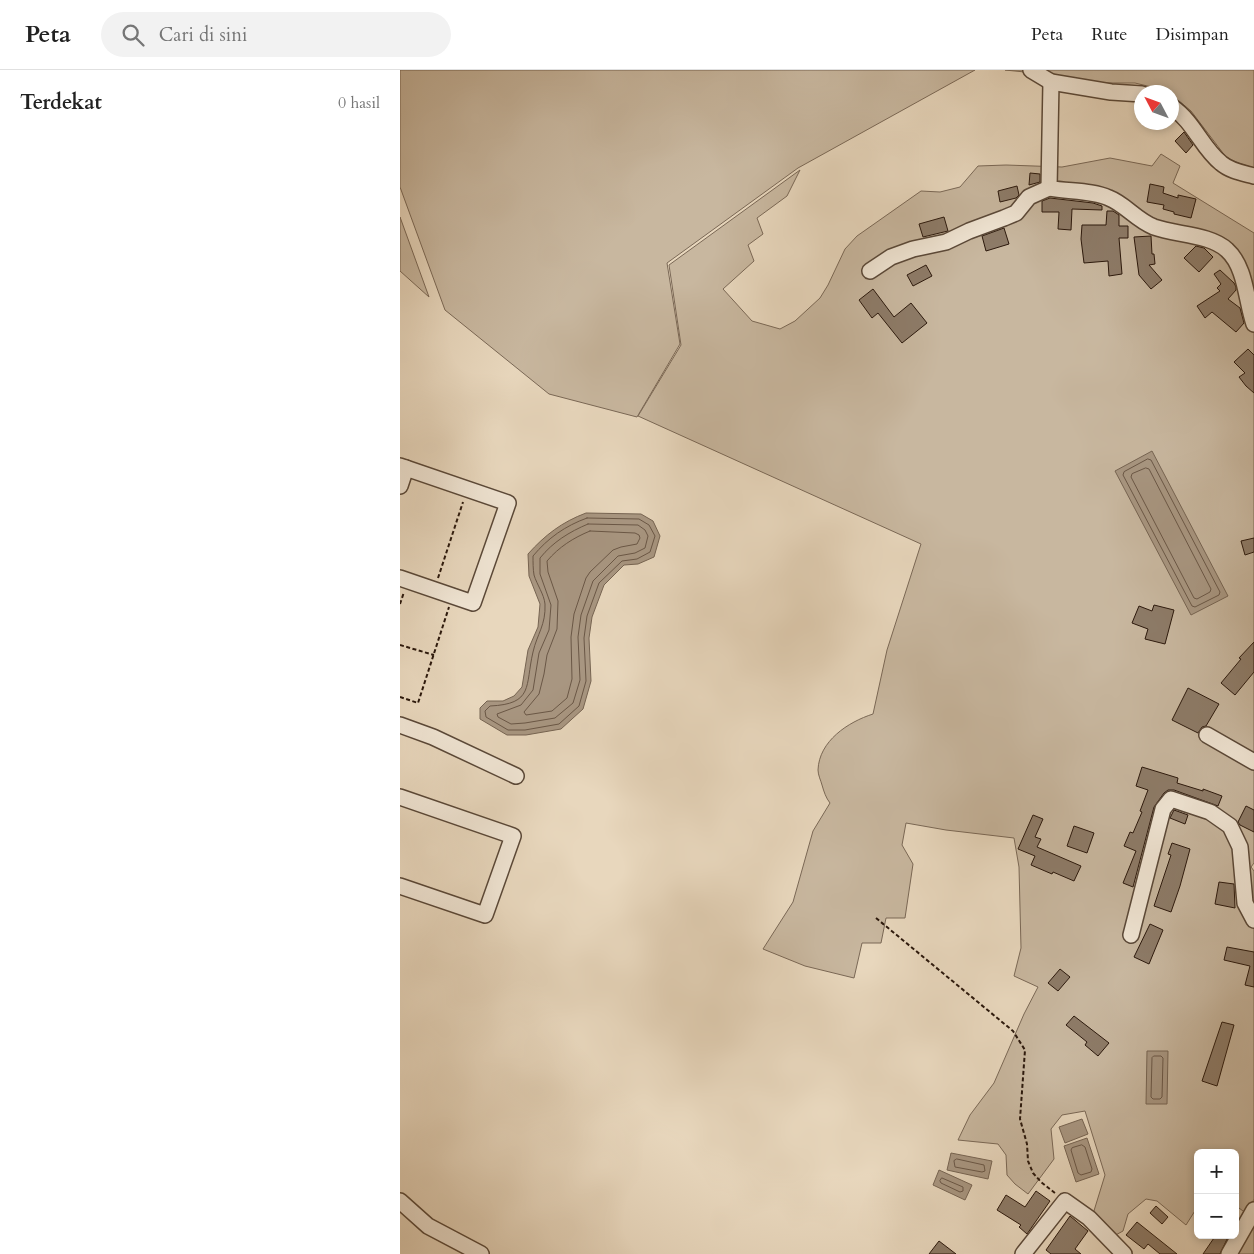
<!DOCTYPE html>
<html lang="id">
<meta charset="utf-8">
<style>
body{margin:0;font-family:Cardo,serif;background:#f2f2f2;color:#222}
.controls{position:absolute;right:15px;bottom:15px;display:grid;overflow:hidden;border-radius:8px;box-shadow:0 2px 8px #0003}
.controls button{width:45px;height:45px;display:grid;place-items:center;padding:0;border:0;border-bottom:1px solid #e0e0e0;background:#fff;color:#222;font:25px sans-serif}
.compass{position:absolute;left:734px;top:15px;width:45px;height:45px;border-radius:50%;background:#fff;box-shadow:0 2px 8px #0003;rotate:311deg}
.list{margin:0;padding:0;list-style:none}
h2{display:flex;justify-content:space-between;align-items:center;height:65px;margin:0;padding:0 20px;font-size:21px}
h2 small{font-size:16px;font-weight:400;color:#767676}
.icon{flex:none;width:28px;height:28px;fill:none;stroke:currentColor;stroke-width:2;stroke-linecap:round;stroke-linejoin:round}
.map{position:relative;flex:none;width:854px;height:1184px;overflow:hidden}
header{display:flex;align-items:center;gap:30px;box-sizing:border-box;height:70px;padding:0 25px;background:#fff;border-bottom:1px solid #e0e0e0}
header strong{font-size:24px}
nav{display:flex;gap:28px;margin-inline-start:auto;font-size:18px}
.search{width:350px;height:45px;background:#f2f2f2;display:flex;align-items:center;gap:12px;box-sizing:border-box;padding:0 18px;border-radius:28px;color:#767676;font-size:19px}
main{display:flex}
aside{flex:1;background:#fff}
.map>svg:first-child{display:block}
</style>
<header>
<strong>Peta</strong>
<div class="search"><svg class="icon" aria-label="search" viewBox="0 0 24 24"><circle cx="10" cy="10" r="6"/><path d="M15 15l6 6"/></svg>Cari di sini</div>
<nav><a>Peta</a><a>Rute</a><a>Disimpan</a></nav>
</header>
<main>
<aside>
<h2>Terdekat<small>0 hasil</small></h2>
<ul class="list">
</ul>
</aside>
<div class="map">
<svg width="854" height="1184" viewBox="0 0 854 1184">
<rect width="100%" height="100%" fill="#e8d7bd"/>
<filter id="stains"><feTurbulence type="fractalNoise" baseFrequency=".004" numOctaves="4"/><feColorMatrix values="0 0 0 0 .2 0 0 0 0 .09 0 0 0 0 .02 0 0 0 .5 -.17"/></filter>
<radialGradient id="worn" r=".72"><stop offset=".6" stop-color="#630" stop-opacity="0"/><stop offset="1" stop-color="#630" stop-opacity=".3"/></radialGradient>
<g fill="#c8b79f" stroke="#7a6856">
<path d="M 0,0 L 575,0 L 398,98 L 267,193 L 280,274 L 237,347 L 149,324 L 45,240 L 0,117 Z"/>
<path d="M 605,0 L 854,0 L 854,98 L 838,93 L 826,87 L 791,41 L 772,25 L 772,22 L 735,13 L 690,13 L 654,5 Z"/>
<path d="M 761,84 L 780,96 L 773,113 L 854,163 L 854,793 L 851,797 L 854,801 L 854,1129 L 847,1144 L 835,1135 L 835,1083 L 798,1083 L 798,1136 L 786,1155 L 757,1131 L 746,1129 L 728,1144 L 723,1161 L 712,1167 L 693,1144 L 705,1105 L 685,1041 L 662,1045 L 651,1059 L 654,1089 L 628,1124 L 615,1114 L 607,1105 L 606,1085 L 598,1074 L 558,1070 L 570,1045 L 594,1013 L 624,944 L 638,917 L 614,906 L 621,878 L 619,797 L 614,768 L 546,760 L 506,753 L 502,775 L 513,794 L 505,848 L 486,848 L 481,873 L 462,873 L 454,908 L 405,896 L 363,879 L 393,832 L 413,761 L 430,733 C 426,728 424,722 422,715 C 421,711 418,705 418,700 C 419,671 448,652 473,644 L 487,580 L 521,474 L 238,346 L 281,275 L 269,195 L 400,100 L 387,126 L 357,148 L 363,164 L 348,175 L 354,191 L 323,219 L 352,251 L 380,259 L 395,251 L 420,228 L 428,215 L 445,179 L 457,166 L 521,121 L 540,122 L 560,117 L 578,96 L 606,95 L 662,97 L 710,88 L 752,96 Z"/>
<path d="M 0,147 L 29,227 L 0,201 Z"/>
<path d="M 854,1149 L 854,1184 L 834,1184 Z"/>
</g>
<g fill="#a89681" stroke="#766452">
<path d="M 752,381 L 828,526 L 791,545 L 715,401 Z"/>
<path d="M 186,443 L 241,444 L 253,451 L 260,466 L 254,487 L 238,494 L 224,495 L 204,515 L 192,547 L 189,568 L 191,611 L 183,639 L 161,659 L 126,665 L 107,665 L 80,649 L 80,638 L 87,631 L 103,631 L 114,626 L 122,617 L 128,580 L 138,557 L 140,534 L 129,506 L 128,484 C 145,465 162,452 186,443 Z"/>
<path d="M 747,981 L 768,981 L 767,1034 L 746,1034 Z"/>
<path d="M 682,1049 L 688,1064 L 665,1073 L 659,1057 Z"/>
<path d="M 687,1068 L 699,1104 L 676,1112 L 664,1076 Z"/>
<path d="M 551,1083 L 592,1091 L 588,1109 L 547,1100 Z"/>
<path d="M 539,1100 L 572,1115 L 565,1130 L 533,1115 Z"/>
</g>
<g fill="none" stroke-linecap="round" stroke-linejoin="round">
<g stroke="#6a5746" stroke-width="1">
<path d="M 748,389 L 751,390 L 820,522 L 819,525 L 795,537 L 792,536 L 723,405 L 724,402 Z"/>
<path d="M 746,398 L 749,399 L 811,519 L 810,522 L 797,529 L 794,528 L 731,407 L 732,404 Z"/>
<path d="M 187,448 L 239,449 L 249,455 L 255,466 L 250,482 L 237,489 L 222,491 L 199,513 L 187,546 L 184,568 L 186,611 L 179,636 L 159,654 L 125,660 L 108,660 L 86,647 L 85,641 L 90,636 C 134,634 125,616 133,582 C 137,564 146,555 145,534 C 144,524 137,515 134,505 C 133,499 133,492 133,486 C 148,468 165,456 187,448 Z"/>
<path d="M 188,454 L 238,455 L 245,460 L 248,466 L 245,478 L 235,483 L 218,486 L 193,511 L 181,545 L 178,567 L 180,610 L 173,633 L 155,648 L 125,653 L 111,654 L 98,647 L 97,644 L 121,635 L 133,620 L 139,583 L 149,560 L 151,535 L 140,504 L 140,488 C 153,472 169,462 188,454 Z"/>
<path d="M 190,461 L 235,463 L 239,465 L 240,468 L 237,474 L 221,477 L 213,480 L 190,502 L 186,508 L 174,544 L 171,567 L 172,609 L 167,628 L 152,641 L 126,645 L 124,642 L 139,624 L 144,604 L 147,585 L 157,559 L 158,531 L 148,502 L 147,491 C 159,477 173,468 190,461 Z"/>
<path d="M 754,986 L 761,986 L 763,988 L 762,1027 L 760,1029 L 753,1029 L 751,1027 L 752,988 Z"/>
<path d="M 682,1075 L 685,1077 L 692,1099 L 691,1102 L 681,1105 L 678,1103 L 671,1080 L 672,1078 Z"/>
<path d="M 557,1089 L 584,1095 L 585,1101 L 582,1102 L 555,1097 L 554,1091 Z"/>
<path d="M 542,1108 L 563,1117 L 563,1121 L 560,1122 L 541,1113 L 540,1111 Z"/>
</g>
</g>
<g fill="#8d7b68" stroke="#2b180c">
<path d="M 784,62 L 793,75 L 786,83 L 775,71 Z"/>
<path d="M 630,103 L 640,104 L 640,112 L 629,115 Z"/>
<path d="M 750,114 L 764,117 L 763,123 L 778,128 L 778,125 L 796,129 L 791,148 L 774,144 L 774,142 L 763,139 L 764,135 L 747,132 Z"/>
<path d="M 617,116 L 619,125 L 616,128 L 600,132 L 598,121 Z"/>
<path d="M 650,128 L 693,133 L 702,136 L 702,140 L 672,139 L 671,160 L 658,159 L 659,142 L 642,142 L 642,131 Z"/>
<path d="M 707,141 L 713,141 L 719,145 L 719,156 L 728,156 L 728,168 L 719,168 L 722,204 L 709,206 L 708,191 L 684,193 L 681,169 L 682,155 L 706,155 Z"/>
<path d="M 544,147 L 548,161 L 523,167 L 519,154 Z"/>
<path d="M 604,158 L 609,174 L 586,181 L 582,166 Z"/>
<path d="M 751,166 L 752,184 L 754,184 L 755,194 L 749,195 L 762,210 L 751,219 L 739,205 L 734,167 Z"/>
<path d="M 796,176 L 804,178 L 813,187 L 799,202 L 784,188 Z"/>
<path d="M 526,195 L 532,206 L 513,216 L 507,205 Z"/>
<path d="M 820,200 L 834,213 L 836,217 L 836,220 L 828,229 L 840,238 L 844,253 L 836,262 L 812,242 L 805,248 L 797,236 L 820,221 L 817,218 L 821,214 L 814,204 Z"/>
<path d="M 473,219 L 494,247 L 511,233 L 527,253 L 502,273 L 478,243 L 472,248 L 459,230 Z"/>
<path d="M 848,279 L 854,285 L 854,323 L 846,316 L 839,307 L 845,303 L 834,292 Z"/>
<path d="M 854,468 L 854,482 L 845,485 L 841,471 Z"/>
<path d="M 754,535 L 774,540 L 765,574 L 745,569 L 748,559 L 732,553 L 739,536 L 752,541 Z"/>
<path d="M 854,572 L 854,602 L 835,625 L 821,613 L 841,589 L 839,588 Z"/>
<path d="M 788,618 L 819,634 L 806,656 L 802,657 L 798,663 L 772,650 Z"/>
<path d="M 742,697 L 778,708 L 777,713 L 803,721 L 803,719 L 822,726 L 818,736 L 774,720 L 768,720 L 764,723 L 754,737 L 733,817 L 723,813 L 736,781 L 724,776 L 730,762 L 733,763 L 742,742 L 740,741 L 748,720 L 736,716 Z"/>
<path d="M 846,736 L 854,740 L 854,762 L 840,755 L 838,752 Z"/>
<path d="M 774,740 L 788,745 L 785,754 L 770,748 Z"/>
<path d="M 633,745 L 643,749 L 635,767 L 641,769 L 637,777 L 681,796 L 674,811 L 653,802 L 652,804 L 631,795 L 635,786 L 618,779 Z"/>
<path d="M 674,756 L 694,763 L 687,783 L 667,776 Z"/>
<path d="M 772,773 L 790,779 L 780,816 L 771,842 L 754,836 L 771,785 L 768,784 Z"/>
<path d="M 819,812 L 834,814 L 835,838 L 815,834 Z"/>
<path d="M 750,854 L 763,860 L 749,894 L 734,887 Z"/>
<path d="M 827,877 L 854,882 L 854,917 L 845,915 L 850,896 L 824,890 Z"/>
<path d="M 660,899 L 670,907 L 658,921 L 648,913 Z"/>
<path d="M 674,946 L 709,973 L 698,986 L 685,975 L 687,972 L 666,955 Z"/>
<path d="M 822,952 L 834,955 L 817,1016 L 802,1011 Z"/>
<path d="M 636,1121 L 650,1131 L 627,1164 L 619,1157 L 621,1155 L 597,1140 L 606,1125 L 625,1137 Z"/>
<path d="M 756,1136 L 768,1147 L 762,1154 L 750,1143 Z"/>
<path d="M 670,1146 L 688,1161 L 675,1179 L 681,1184 L 651,1184 L 646,1180 Z"/>
<path d="M 737,1152 L 777,1184 L 760,1184 L 748,1174 L 744,1179 L 726,1165 Z"/>
<path d="M 816,1165 L 829,1165 L 820,1184 L 803,1184 Z"/>
<path d="M 539,1171 L 556,1184 L 529,1184 Z"/>
</g>
<g fill="none" stroke-linecap="round" stroke-linejoin="round">
<g stroke="#5a4838" stroke-width="18">
<g id="minor">
<path d="M 631,0 L 651,12 L 711,22 L 742,24"/>
<path d="M 651,12 L 649,118 C 668,122 691,120 709,128 C 725,134 736,150 754,157 C 776,165 810,164 827,180 C 846,197 846,231 854,254"/>
<path d="M 772,37 C 794,52 802,78 821,93 C 830,101 843,103 854,106"/>
<path d="M 470,201 L 491,187 L 513,179 L 546,172 L 569,161 L 604,148 L 616,143 L 629,127 L 649,118"/>
<path d="M 0,396 L 108,433 L 73,533 L 0,508"/>
<path d="M 0,416 L 6,398"/>
<path d="M 0,655 L 33,667 L 116,706"/>
<path d="M 807,665 L 854,692"/>
<path d="M 0,727 L 113,766 L 85,845 L 0,816"/>
<path d="M 731,865 L 763,739 L 771,729 L 810,742 L 830,756 L 840,777 L 845,833 L 854,850"/>
<path d="M 0,1131 L 28,1156 L 81,1184"/>
<path d="M 623,1184 L 665,1131 L 689,1148 L 724,1184"/>
<path d="M 829,1184 L 854,1140"/>
</g>
</g>
<g stroke="#2b180c" stroke-width="2" stroke-dasharray="4 2.5" stroke-linecap="butt">
<path d="M 38,508 L 63,432"/>
<path d="M 0,534 L 4,522"/>
<path d="M 0,575 L 34,585"/>
<path d="M 0,627 L 18,633 L 49,537"/>
<path d="M 476,848 L 613,961 L 625,980 L 620,1049 L 627,1074 L 628,1091 L 633,1103 L 641,1112 L 655,1123"/>
</g>
<use href="#minor" stroke="#f0e5d4" stroke-width="15"/>
</g>
<rect width="100%" height="100%" filter="url(#stains)"/>
<rect width="100%" height="100%" fill="url(#worn)"/>
</svg>
<div class="controls">
<button>+</button>
<button>−</button>
</div>
<svg class="compass" viewBox="-18 -18 36 36"><path d="M0-13l5 13h-10z" fill="#e53935"/><path d="M0 13l5-13h-10z" fill="#767676"/></svg>
</div>
</main>
